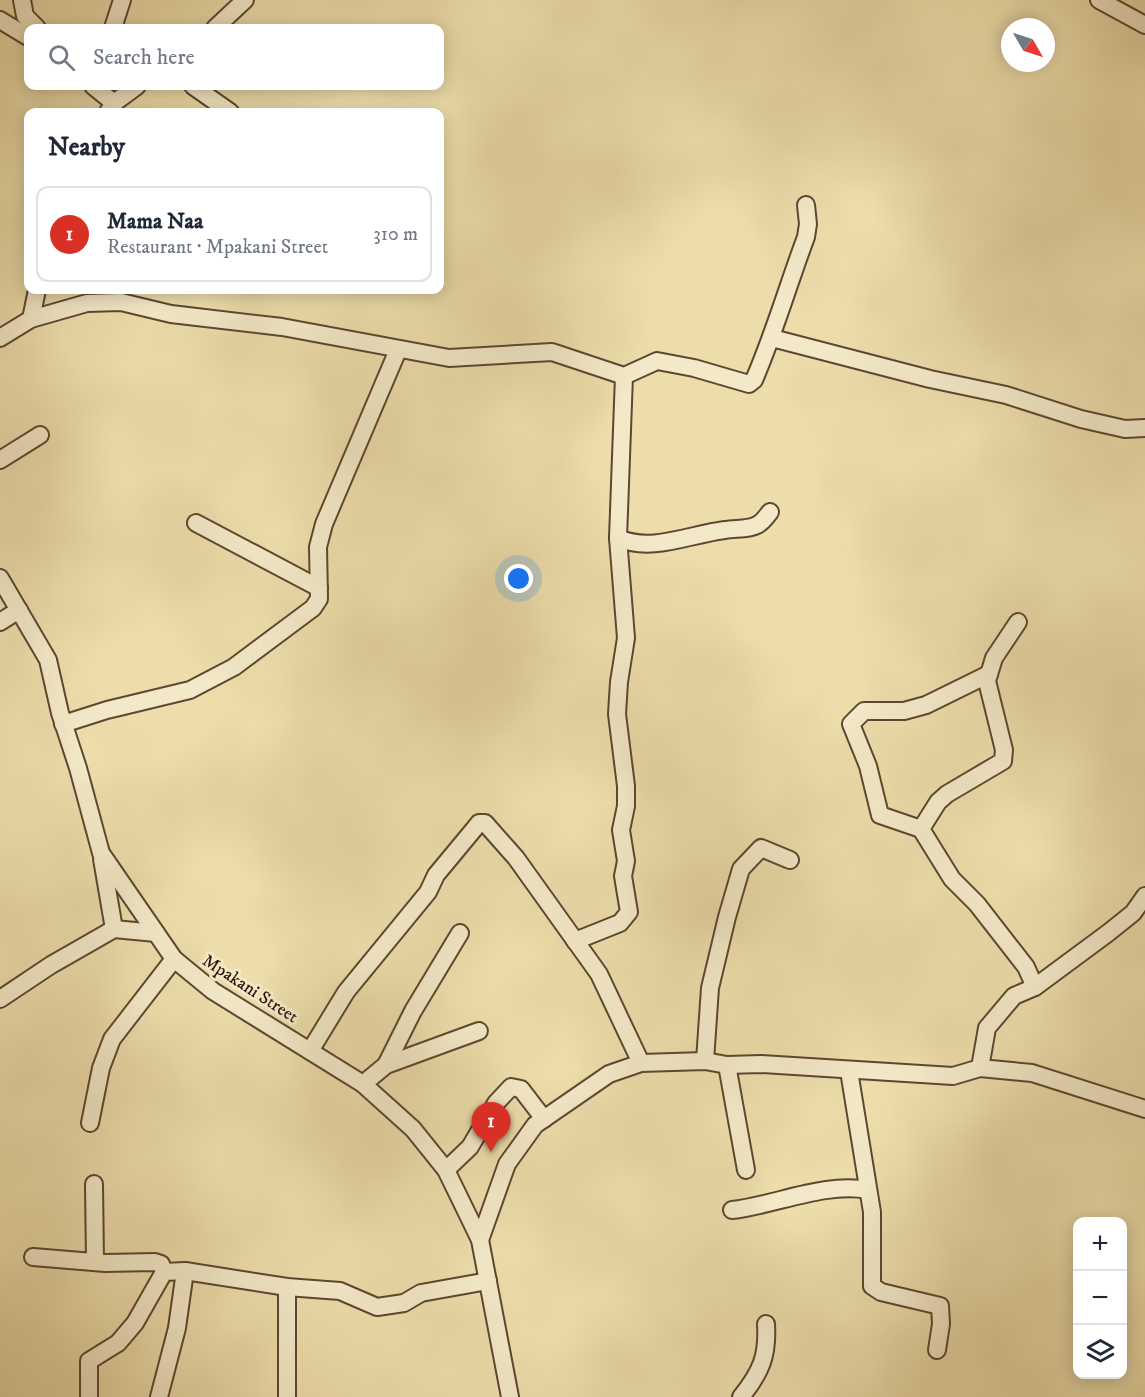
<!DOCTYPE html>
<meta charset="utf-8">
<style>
body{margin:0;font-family:"IM FELL DW Pica",serif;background:#f2f2f3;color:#1f2937}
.controls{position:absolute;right:18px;bottom:18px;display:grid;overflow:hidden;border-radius:12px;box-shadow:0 3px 15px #0003}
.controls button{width:54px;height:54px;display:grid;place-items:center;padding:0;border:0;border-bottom:2px solid #e0e1e3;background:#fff;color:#1f2937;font:30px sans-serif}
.compass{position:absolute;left:1001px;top:18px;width:54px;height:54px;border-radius:50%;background:#fff;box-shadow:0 3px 15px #0003;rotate:129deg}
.you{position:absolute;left:519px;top:579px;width:21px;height:21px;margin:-15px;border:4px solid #fff;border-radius:50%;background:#1a73e8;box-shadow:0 0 0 9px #1a73e833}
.badge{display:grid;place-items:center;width:39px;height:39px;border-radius:50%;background:#d93025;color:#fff;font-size:20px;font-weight:700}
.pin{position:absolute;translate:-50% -50px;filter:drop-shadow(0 2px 3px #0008)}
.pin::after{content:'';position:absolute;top:32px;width:21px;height:18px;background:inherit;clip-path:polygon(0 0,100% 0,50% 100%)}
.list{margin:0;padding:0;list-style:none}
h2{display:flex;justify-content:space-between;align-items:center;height:78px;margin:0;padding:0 24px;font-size:26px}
h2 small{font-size:20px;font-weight:400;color:#747a83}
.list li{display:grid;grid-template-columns:39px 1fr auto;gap:18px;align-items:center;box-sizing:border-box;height:96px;margin:0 12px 12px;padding:0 12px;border:2px solid #e0e1e3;border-radius:12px}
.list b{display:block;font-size:22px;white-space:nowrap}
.list p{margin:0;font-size:20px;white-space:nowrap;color:#747a83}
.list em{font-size:20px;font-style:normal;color:#747a83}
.icon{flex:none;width:33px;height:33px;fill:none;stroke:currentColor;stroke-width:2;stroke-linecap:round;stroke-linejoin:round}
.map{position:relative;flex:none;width:1145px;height:1397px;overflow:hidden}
.search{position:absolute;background:#fff;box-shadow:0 3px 15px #0003;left:24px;top:24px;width:420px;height:66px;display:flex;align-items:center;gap:15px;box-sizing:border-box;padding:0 21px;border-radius:12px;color:#747a83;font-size:22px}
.panel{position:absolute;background:#fff;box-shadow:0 3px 15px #0003;left:24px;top:108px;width:420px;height:186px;border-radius:12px}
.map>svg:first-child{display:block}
</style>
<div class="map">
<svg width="1145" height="1397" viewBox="0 0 1145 1397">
<rect width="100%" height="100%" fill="#ecddab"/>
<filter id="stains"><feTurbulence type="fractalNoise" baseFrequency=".00333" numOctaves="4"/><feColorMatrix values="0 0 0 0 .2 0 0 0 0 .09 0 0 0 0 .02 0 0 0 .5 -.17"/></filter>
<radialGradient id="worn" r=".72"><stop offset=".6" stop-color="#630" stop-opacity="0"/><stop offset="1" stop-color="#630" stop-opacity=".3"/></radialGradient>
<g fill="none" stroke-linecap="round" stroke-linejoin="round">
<g stroke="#5d4730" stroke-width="20">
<g id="minor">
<path d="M 22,0 L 25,16 L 37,28"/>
<path d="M 1099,0 L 1145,25"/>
<path d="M 0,20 L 28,37"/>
<path d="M 113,28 L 122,0"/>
<path d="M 215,28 L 245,0"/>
<path d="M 93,86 L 114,103"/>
<path d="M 193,86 L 230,112"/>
<path d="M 108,112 L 114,103 L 137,86"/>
<path d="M 31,319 L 37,290"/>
<path d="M 0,338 L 31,319 L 87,303 L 121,302 L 171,314 L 282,327 L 449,358 L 552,352 L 624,376 L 657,361 L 694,368 L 749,384 L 754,380 C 774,334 788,285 806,237 L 808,224 L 806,205"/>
<path d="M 772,338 L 930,379 L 1006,395 L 1081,419 L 1125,429 L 1145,428"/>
<path d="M 624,376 L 618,538 C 652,553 690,534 725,530 C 735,528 748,530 757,525 C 763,522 766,517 770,512"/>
<path d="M 0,460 L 40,435"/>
<path d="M 196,523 L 319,588"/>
<path d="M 0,578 L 48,660 L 60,713 L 78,768 L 101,853 L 174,959 L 213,991 L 363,1084 L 413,1129 L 446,1170 L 480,1240 L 510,1397"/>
<path d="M 0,622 L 19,610"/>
<path d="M 1018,622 L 994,658 L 987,681 L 1004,750 L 1003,761 L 947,794 L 938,802 L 921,829 L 952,879 L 977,904 L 1026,967 L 1035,987"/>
<path d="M 63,724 L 107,710 L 190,690 L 234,667 L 313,608 L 319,599 L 318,547 L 324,524 L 398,350"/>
<path d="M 921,829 L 880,815 L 868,766 L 851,724 L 864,711 L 904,711 L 926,705 L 989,674"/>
<path d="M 102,859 L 114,929"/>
<path d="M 575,941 L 620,923 L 629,912 L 623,876 L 626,861 L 621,830 L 626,806 L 626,786 L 617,714 L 619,682 L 626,638 L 618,538"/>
<path d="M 0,999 L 51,965 L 114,929 L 156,933"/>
<path d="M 310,1051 L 346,992 L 428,892 L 436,875 L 475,828 L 479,823 L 485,823 L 516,858 L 599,974 L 641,1063"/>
<path d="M 705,1061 L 710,988 L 727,917 L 741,869 L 761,848 L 790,860"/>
<path d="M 386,1065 L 413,1011 L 460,933"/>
<path d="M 727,1065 L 746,1170"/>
<path d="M 980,1068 L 987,1028 L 1014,996 L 1035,987 L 1108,933 L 1133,913 L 1145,896"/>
<path d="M 849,1071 L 872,1212 L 872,1286 L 881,1292 L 940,1306 L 941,1324 L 937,1350"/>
<path d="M 363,1084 L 386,1065 L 479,1031"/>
<path d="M 90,1123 L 101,1068 L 112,1039 L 174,959"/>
<path d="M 446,1170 L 470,1147 L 496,1103 L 511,1087 L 521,1089 L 544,1119"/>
<path d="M 94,1184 L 95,1262"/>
<path d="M 732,1210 C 776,1205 824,1182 868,1190"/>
<path d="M 480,1240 L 507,1164 L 535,1125 L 609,1074 L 641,1063 L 705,1061 L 727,1065 L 761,1064 L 953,1076 L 980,1068 L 1032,1073 L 1145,1109"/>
<path d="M 33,1257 L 105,1263 L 155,1262 L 161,1264 L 164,1272"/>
<path d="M 89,1397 L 89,1361 L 118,1343 L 135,1323 L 164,1272 L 185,1271 L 287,1287 L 340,1291 L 377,1307 L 404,1303 L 421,1293 L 488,1281"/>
<path d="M 159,1397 L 177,1328 L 185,1271"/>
<path d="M 287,1397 L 287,1287"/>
<path d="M 741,1397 C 761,1372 768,1356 766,1324"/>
</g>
</g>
<use href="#minor" stroke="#f3e9c8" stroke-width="16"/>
</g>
<g text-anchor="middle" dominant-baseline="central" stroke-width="6" stroke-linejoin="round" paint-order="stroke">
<g font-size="18" fill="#2d1507" stroke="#f3e9c8">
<text transform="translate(250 989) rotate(33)">Mpakani Street</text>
</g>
</g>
<rect width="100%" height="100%" filter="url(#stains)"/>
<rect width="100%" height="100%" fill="url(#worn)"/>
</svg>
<div class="controls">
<button>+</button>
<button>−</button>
<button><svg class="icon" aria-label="layers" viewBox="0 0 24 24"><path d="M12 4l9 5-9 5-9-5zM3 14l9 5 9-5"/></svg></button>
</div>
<svg class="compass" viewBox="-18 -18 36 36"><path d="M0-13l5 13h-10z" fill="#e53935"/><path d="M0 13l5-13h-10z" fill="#747a83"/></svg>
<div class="you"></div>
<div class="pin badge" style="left:491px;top:1152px">1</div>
<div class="search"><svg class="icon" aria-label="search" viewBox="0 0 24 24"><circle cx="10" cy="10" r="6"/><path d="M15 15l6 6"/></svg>Search here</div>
<section class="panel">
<h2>Nearby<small></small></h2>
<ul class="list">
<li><span class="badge">1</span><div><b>Mama Naa</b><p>Restaurant · Mpakani Street</p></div><em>310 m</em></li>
</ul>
</section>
</div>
